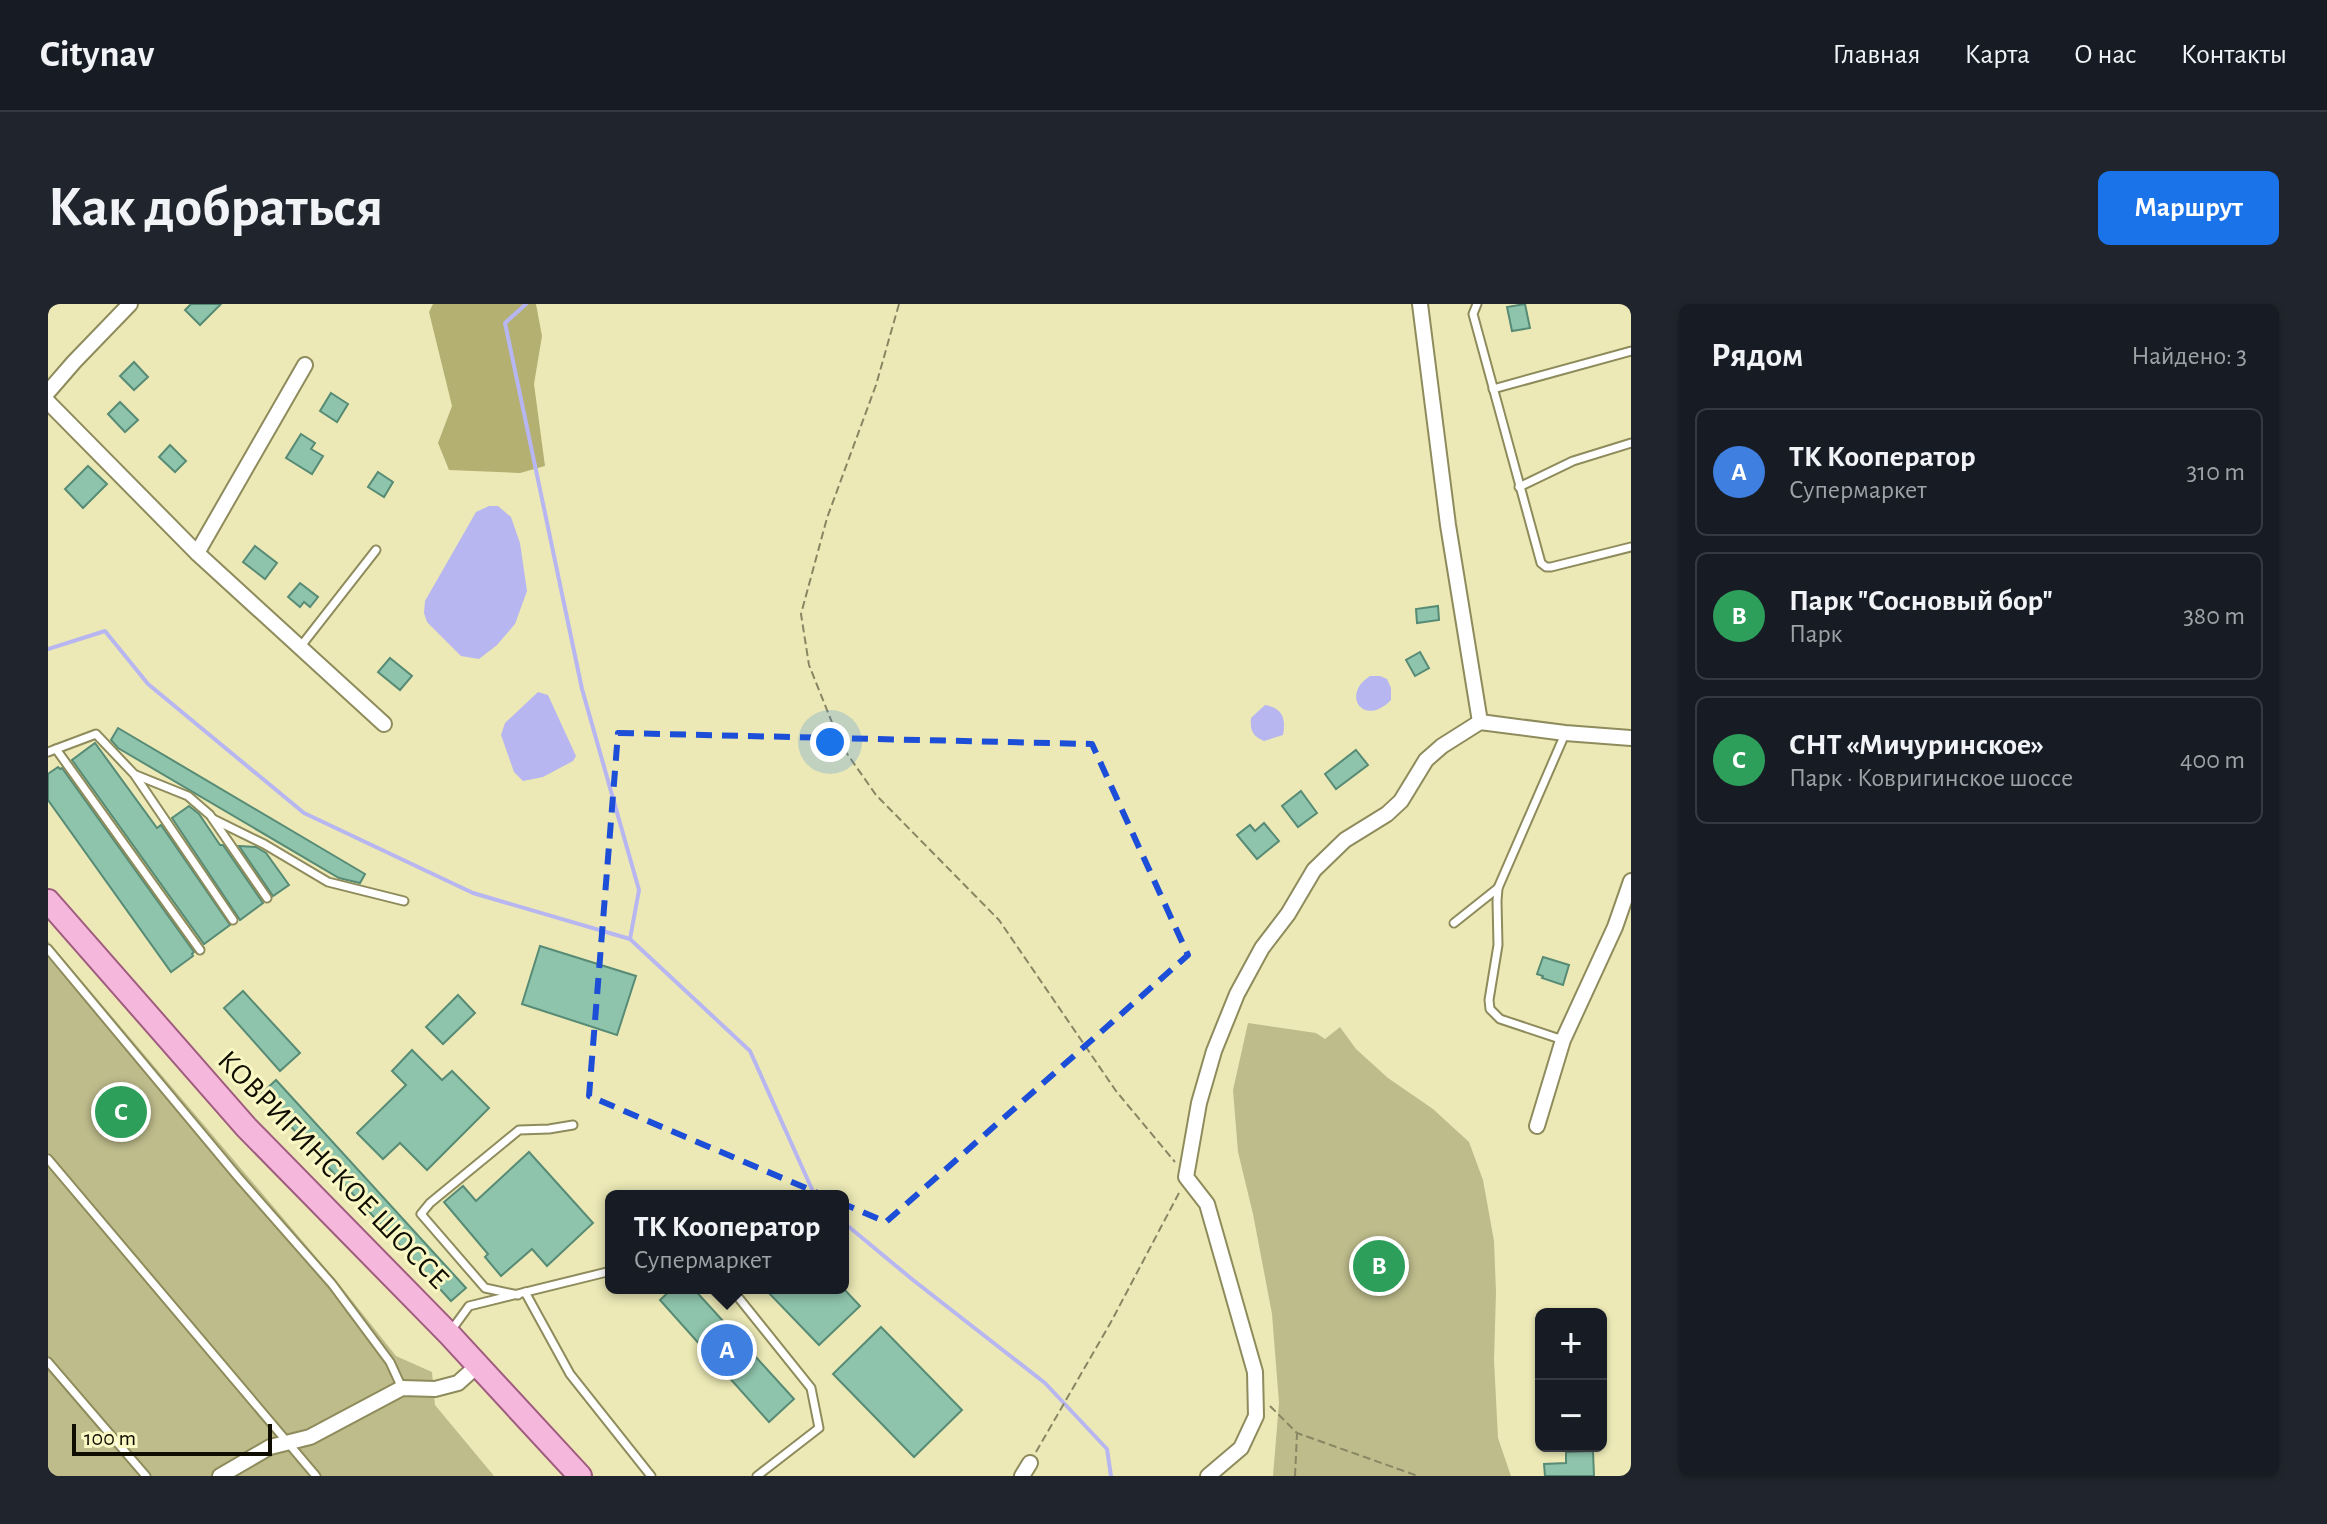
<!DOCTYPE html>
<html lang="ru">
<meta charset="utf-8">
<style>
body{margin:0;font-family:"Alegreya Sans",sans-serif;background:#20242c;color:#f1f3f6}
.controls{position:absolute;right:24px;bottom:24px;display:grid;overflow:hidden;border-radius:12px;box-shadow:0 2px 6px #0004}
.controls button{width:72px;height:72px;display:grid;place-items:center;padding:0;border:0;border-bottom:2px solid #363941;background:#171b24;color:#f1f3f6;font:40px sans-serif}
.scale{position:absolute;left:24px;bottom:20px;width:200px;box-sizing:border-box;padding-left:8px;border:4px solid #0f0d00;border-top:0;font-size:22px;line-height:28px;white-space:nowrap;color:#0f0d00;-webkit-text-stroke:6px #f9f7c3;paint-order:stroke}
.you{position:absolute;left:782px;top:438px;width:28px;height:28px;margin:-20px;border:6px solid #fff;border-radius:50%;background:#1a73e8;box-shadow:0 0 0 12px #1a73e833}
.badge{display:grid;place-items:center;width:52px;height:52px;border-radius:50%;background:#1a73e8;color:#fff;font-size:26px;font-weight:700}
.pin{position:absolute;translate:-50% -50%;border:4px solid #fff;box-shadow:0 2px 8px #0006}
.popup{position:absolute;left:557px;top:886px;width:244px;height:104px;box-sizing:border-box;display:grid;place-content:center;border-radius:12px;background:#171b24;filter:drop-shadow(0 2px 6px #0005);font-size:26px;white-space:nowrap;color:#9ea1a6}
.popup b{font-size:30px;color:#f1f3f6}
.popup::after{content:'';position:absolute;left:50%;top:100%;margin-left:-16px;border:16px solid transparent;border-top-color:#171b24}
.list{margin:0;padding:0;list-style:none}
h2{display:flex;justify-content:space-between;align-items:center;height:104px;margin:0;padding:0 32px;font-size:34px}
h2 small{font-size:26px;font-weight:400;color:#9ea1a6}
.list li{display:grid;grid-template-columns:52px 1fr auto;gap:24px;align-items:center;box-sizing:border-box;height:128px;margin:0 16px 16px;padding:0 16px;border:2px solid #363941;border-radius:12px}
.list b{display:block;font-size:30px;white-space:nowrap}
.list p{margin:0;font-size:26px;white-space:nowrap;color:#9ea1a6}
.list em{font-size:26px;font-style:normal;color:#9ea1a6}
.map{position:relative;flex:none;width:1583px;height:1172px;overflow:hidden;border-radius:12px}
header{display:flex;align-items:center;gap:48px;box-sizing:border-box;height:112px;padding:0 40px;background:#171b24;border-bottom:2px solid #363941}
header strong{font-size:38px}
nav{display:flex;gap:44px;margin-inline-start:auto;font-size:28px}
.intro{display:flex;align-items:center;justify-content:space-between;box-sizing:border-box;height:192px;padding:0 48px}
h1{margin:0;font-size:56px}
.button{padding:20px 36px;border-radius:12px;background:#1a73e8;color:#fff;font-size:28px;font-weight:700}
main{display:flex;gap:48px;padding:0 48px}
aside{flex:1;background:#171b24;border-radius:12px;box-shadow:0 2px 6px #0004}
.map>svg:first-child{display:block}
</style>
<header>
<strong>Citynav</strong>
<nav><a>Главная</a><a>Карта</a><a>О нас</a><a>Контакты</a></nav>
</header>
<div class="intro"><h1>Как добраться</h1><a class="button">Маршрут</a></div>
<main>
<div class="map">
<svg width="1583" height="1172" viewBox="0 0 1583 1172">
<rect width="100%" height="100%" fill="#ece9b6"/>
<g fill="#bebc8b">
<path d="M 0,637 L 291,980 L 348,1052 L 384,1068 L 387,1101 L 446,1172 L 0,1172 Z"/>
<path d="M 1200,719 L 1268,729 L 1277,735 L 1292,723 L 1308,745 L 1340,774 L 1385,805 L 1421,838 L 1435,876 L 1446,937 L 1448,988 L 1446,1056 L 1450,1134 L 1463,1172 L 1225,1172 L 1231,1099 L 1224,1010 L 1205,910 L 1190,848 L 1185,786 Z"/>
</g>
<path fill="#b3b072" d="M 385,0 L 488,0 L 494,32 L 486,80 L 497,162 L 472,169 L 401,166 L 390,139 L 404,102 L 381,8 Z"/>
<g fill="#b7b6f0">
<path d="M 441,202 L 450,202 L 463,213 L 472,239 L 479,287 L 467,320 L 449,341 L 431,355 L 413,352 L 379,318 L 376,309 L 377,297 L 428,208 Z"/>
<path d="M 1322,372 L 1332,372 L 1339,375 L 1343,384 L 1343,396 C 1316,424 1292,391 1322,372 Z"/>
<path d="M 490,388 L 500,391 L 528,452 L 525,457 L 495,473 L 475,477 L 466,468 L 453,431 L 457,419 Z"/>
<path d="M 1217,401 C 1235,404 1238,415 1235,431 L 1216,437 C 1204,432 1202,426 1203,414 Z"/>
</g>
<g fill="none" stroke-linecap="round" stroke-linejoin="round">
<g stroke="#b7b6f0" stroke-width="4">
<path d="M 478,0 L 457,19 L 534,385 L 591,586 L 582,635 L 702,747 L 767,892"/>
<path d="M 0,345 L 57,327 L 100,380 L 256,509 L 425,589 L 582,635"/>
<path d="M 795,918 L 865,976 L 997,1079 L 1059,1145 L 1063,1172"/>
</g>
</g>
<g fill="#8ec4ac" stroke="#578b75" stroke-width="2">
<path d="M 143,0 L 173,0 L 152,21 L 137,6 Z"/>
<path d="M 1477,0 L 1482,24 L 1464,27 L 1459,3 Z"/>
<path d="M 86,58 L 100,73 L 86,86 L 72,72 Z"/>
<path d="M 283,89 L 300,100 L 289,118 L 272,107 Z"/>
<path d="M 72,98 L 90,116 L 77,128 L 60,110 Z"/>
<path d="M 253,130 L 267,139 L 263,145 L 275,152 L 264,170 L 238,154 Z"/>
<path d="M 122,141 L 138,157 L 127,168 L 111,153 Z"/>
<path d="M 40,162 L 59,180 L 35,204 L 17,185 Z"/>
<path d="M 330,168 L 345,178 L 336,193 L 320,183 Z"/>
<path d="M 207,242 L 229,259 L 217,275 L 195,258 Z"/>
<path d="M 252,279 L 270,293 L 262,303 L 256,298 L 252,303 L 240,293 Z"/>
<path d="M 1390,302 L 1391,316 L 1369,319 L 1368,305 Z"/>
<path d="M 1372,348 L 1381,364 L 1367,372 L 1358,356 Z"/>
<path d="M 342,354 L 364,372 L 352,386 L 330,368 Z"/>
<path d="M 70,424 L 317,570 L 312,579 L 291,574 L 70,444 L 63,436 Z"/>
<path d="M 47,439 L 109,524 L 113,521 L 182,621 L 156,640 L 24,456 Z"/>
<path d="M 1308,446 L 1320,461 L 1288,485 L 1277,470 Z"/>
<path d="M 10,463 L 12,465 L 14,464 L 146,648 L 144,650 L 145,652 L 123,668 L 0,496 L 0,470 Z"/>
<path d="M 1253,487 L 1269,509 L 1250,523 L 1234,502 Z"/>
<path d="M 141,502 L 151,510 L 172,541 L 175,541 L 215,599 L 192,616 L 124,514 Z"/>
<path d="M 1216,519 L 1231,537 L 1209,555 L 1189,531 L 1202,521 L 1207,527 Z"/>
<path d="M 191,542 L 208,543 L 218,549 L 241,581 L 225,592 Z"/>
<path d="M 492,642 L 588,672 L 569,731 L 474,700 Z"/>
<path d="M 1495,653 L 1521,661 L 1515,681 L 1494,674 L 1495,672 L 1489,670 Z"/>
<path d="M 195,687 L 252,749 L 232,767 L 176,704 Z"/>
<path d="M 410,691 L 427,709 L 395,740 L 378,723 Z"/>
<path d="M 364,746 L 394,776 L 404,767 L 441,804 L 379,866 L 352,839 L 335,855 L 309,829 L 358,781 L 344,767 Z"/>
<path d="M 228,776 L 418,984 L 403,997 L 213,790 Z"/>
<path d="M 481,848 L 545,919 L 499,962 L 484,945 L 453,972 L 437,953 L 440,950 L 396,898 L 415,882 L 428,897 Z"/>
<path d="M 625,984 L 645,984 L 746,1095 L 721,1118 L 612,996 Z"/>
<path d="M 716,984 L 795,984 L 812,1002 L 771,1041 Z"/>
<path d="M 833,1023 L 914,1106 L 866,1153 L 785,1070 Z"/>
<path d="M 1545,1147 L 1546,1172 L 1497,1172 L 1496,1160 L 1518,1159 L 1518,1148 Z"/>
</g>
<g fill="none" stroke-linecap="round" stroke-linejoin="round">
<g stroke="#8e8b5c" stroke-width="11">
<g id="lane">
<path d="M 1429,0 L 1425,10 L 1493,259 L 1498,263 L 1503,263 L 1583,243"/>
<path d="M 1445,85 L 1583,47"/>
<path d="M 1471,183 L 1525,157 L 1583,139"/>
<path d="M 253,342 L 328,246"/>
<path d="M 8,445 L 48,430 L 86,470 L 185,616"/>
<path d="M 0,448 L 8,445 L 152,646"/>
<path d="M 88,471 L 140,492 L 162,511 L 219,594"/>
<path d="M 165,515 L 216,540 L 280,578 L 356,597"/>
<path d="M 1406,619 L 1450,584"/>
<path d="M 0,645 L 190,873 L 284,980 L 342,1058 L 354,1084"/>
<path d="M 1515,736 L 1452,715 L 1442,705 L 1441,696 L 1450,641 L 1449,597 L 1450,584 L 1517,430"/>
<path d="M 0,855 L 268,1172"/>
<path d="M 679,984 L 686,988 L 763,1084 L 771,1124 L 709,1172"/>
<path d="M 477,988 L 522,1070 L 603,1172"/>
<path d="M 470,991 L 437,984 L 373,910 L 382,899 L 471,826 L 501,825 L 525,821"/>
<path d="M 402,1028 L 421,1002 L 563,967"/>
<path d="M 0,1058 L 98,1172"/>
</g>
</g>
<g stroke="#8e8b5c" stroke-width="18">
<g id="street">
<path d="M 1372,0 L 1400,221 L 1432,418"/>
<path d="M 0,88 L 26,58 L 82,0"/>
<path d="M 0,98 L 149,249 L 336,420"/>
<path d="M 149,249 L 257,61"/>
<path d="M 1432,418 L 1517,429 L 1583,434"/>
<path d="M 1489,822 L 1515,736 L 1567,623 L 1583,577"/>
<path d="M 172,1172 L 222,1143 L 262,1133 L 354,1084 L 387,1085 L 410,1079 L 430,1061"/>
<path d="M 974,1172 L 982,1159"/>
<path d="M 1160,1172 L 1193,1144 L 1208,1112 L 1207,1068 L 1159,900 L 1138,873 L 1151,799 L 1166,747 L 1189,690 L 1214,644 L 1240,610 L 1266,566 L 1297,536 L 1339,510 L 1353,497 L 1378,456 L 1394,442 L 1432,418"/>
</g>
</g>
<g stroke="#a05c7f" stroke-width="26">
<path id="primary" d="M 0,597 L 198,823 L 401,1030 L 532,1172"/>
</g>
<g stroke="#898664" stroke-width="2" stroke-dasharray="8 4" stroke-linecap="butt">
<path d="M 851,0 L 828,81 L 779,214 L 753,310 L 761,361 L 793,441 L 828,491 L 951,616 L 1068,787 L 1127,858"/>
<path d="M 1222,1102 L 1249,1129 L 1370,1172"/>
<path d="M 988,1148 L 1063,1018 L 1132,887"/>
<path d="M 1247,1172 L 1249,1130"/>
</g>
<use href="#lane" stroke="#fff" stroke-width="7"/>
<use href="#street" stroke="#fff" stroke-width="14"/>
<use href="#primary" stroke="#f5b7db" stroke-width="22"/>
</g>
<path fill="none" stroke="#1d4ed8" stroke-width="6" stroke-dasharray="16 10" stroke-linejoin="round" d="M 570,429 L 1044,440 L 1140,651 L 838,918 L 541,792 Z"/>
<g text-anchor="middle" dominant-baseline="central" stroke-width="6" stroke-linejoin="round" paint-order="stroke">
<g font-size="30" fill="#0f0d00" stroke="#f9f7c3">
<text transform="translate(285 866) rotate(46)">КОВРИГИНСКОЕ ШОССЕ</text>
</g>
</g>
</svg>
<div class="controls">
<button>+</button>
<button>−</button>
</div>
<div class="scale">100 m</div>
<div class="you"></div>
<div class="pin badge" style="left:679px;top:1046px;background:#3f7fe0">A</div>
<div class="popup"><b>ТК Кооператор</b>Супермаркет</div>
<div class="pin badge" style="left:1331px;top:962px;background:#2e9e5b">B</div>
<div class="pin badge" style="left:73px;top:808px;background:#2e9e5b">C</div>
</div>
<aside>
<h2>Рядом<small>Найдено: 3</small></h2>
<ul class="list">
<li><span class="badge" style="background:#3f7fe0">A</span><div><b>ТК Кооператор</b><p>Супермаркет</p></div><em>310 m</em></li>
<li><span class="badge" style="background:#2e9e5b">B</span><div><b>Парк &quot;Сосновый бор&quot;</b><p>Парк</p></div><em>380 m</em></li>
<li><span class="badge" style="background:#2e9e5b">C</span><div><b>СНТ «Мичуринское»</b><p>Парк · Ковригинское шоссе</p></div><em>400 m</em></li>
</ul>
</aside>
</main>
